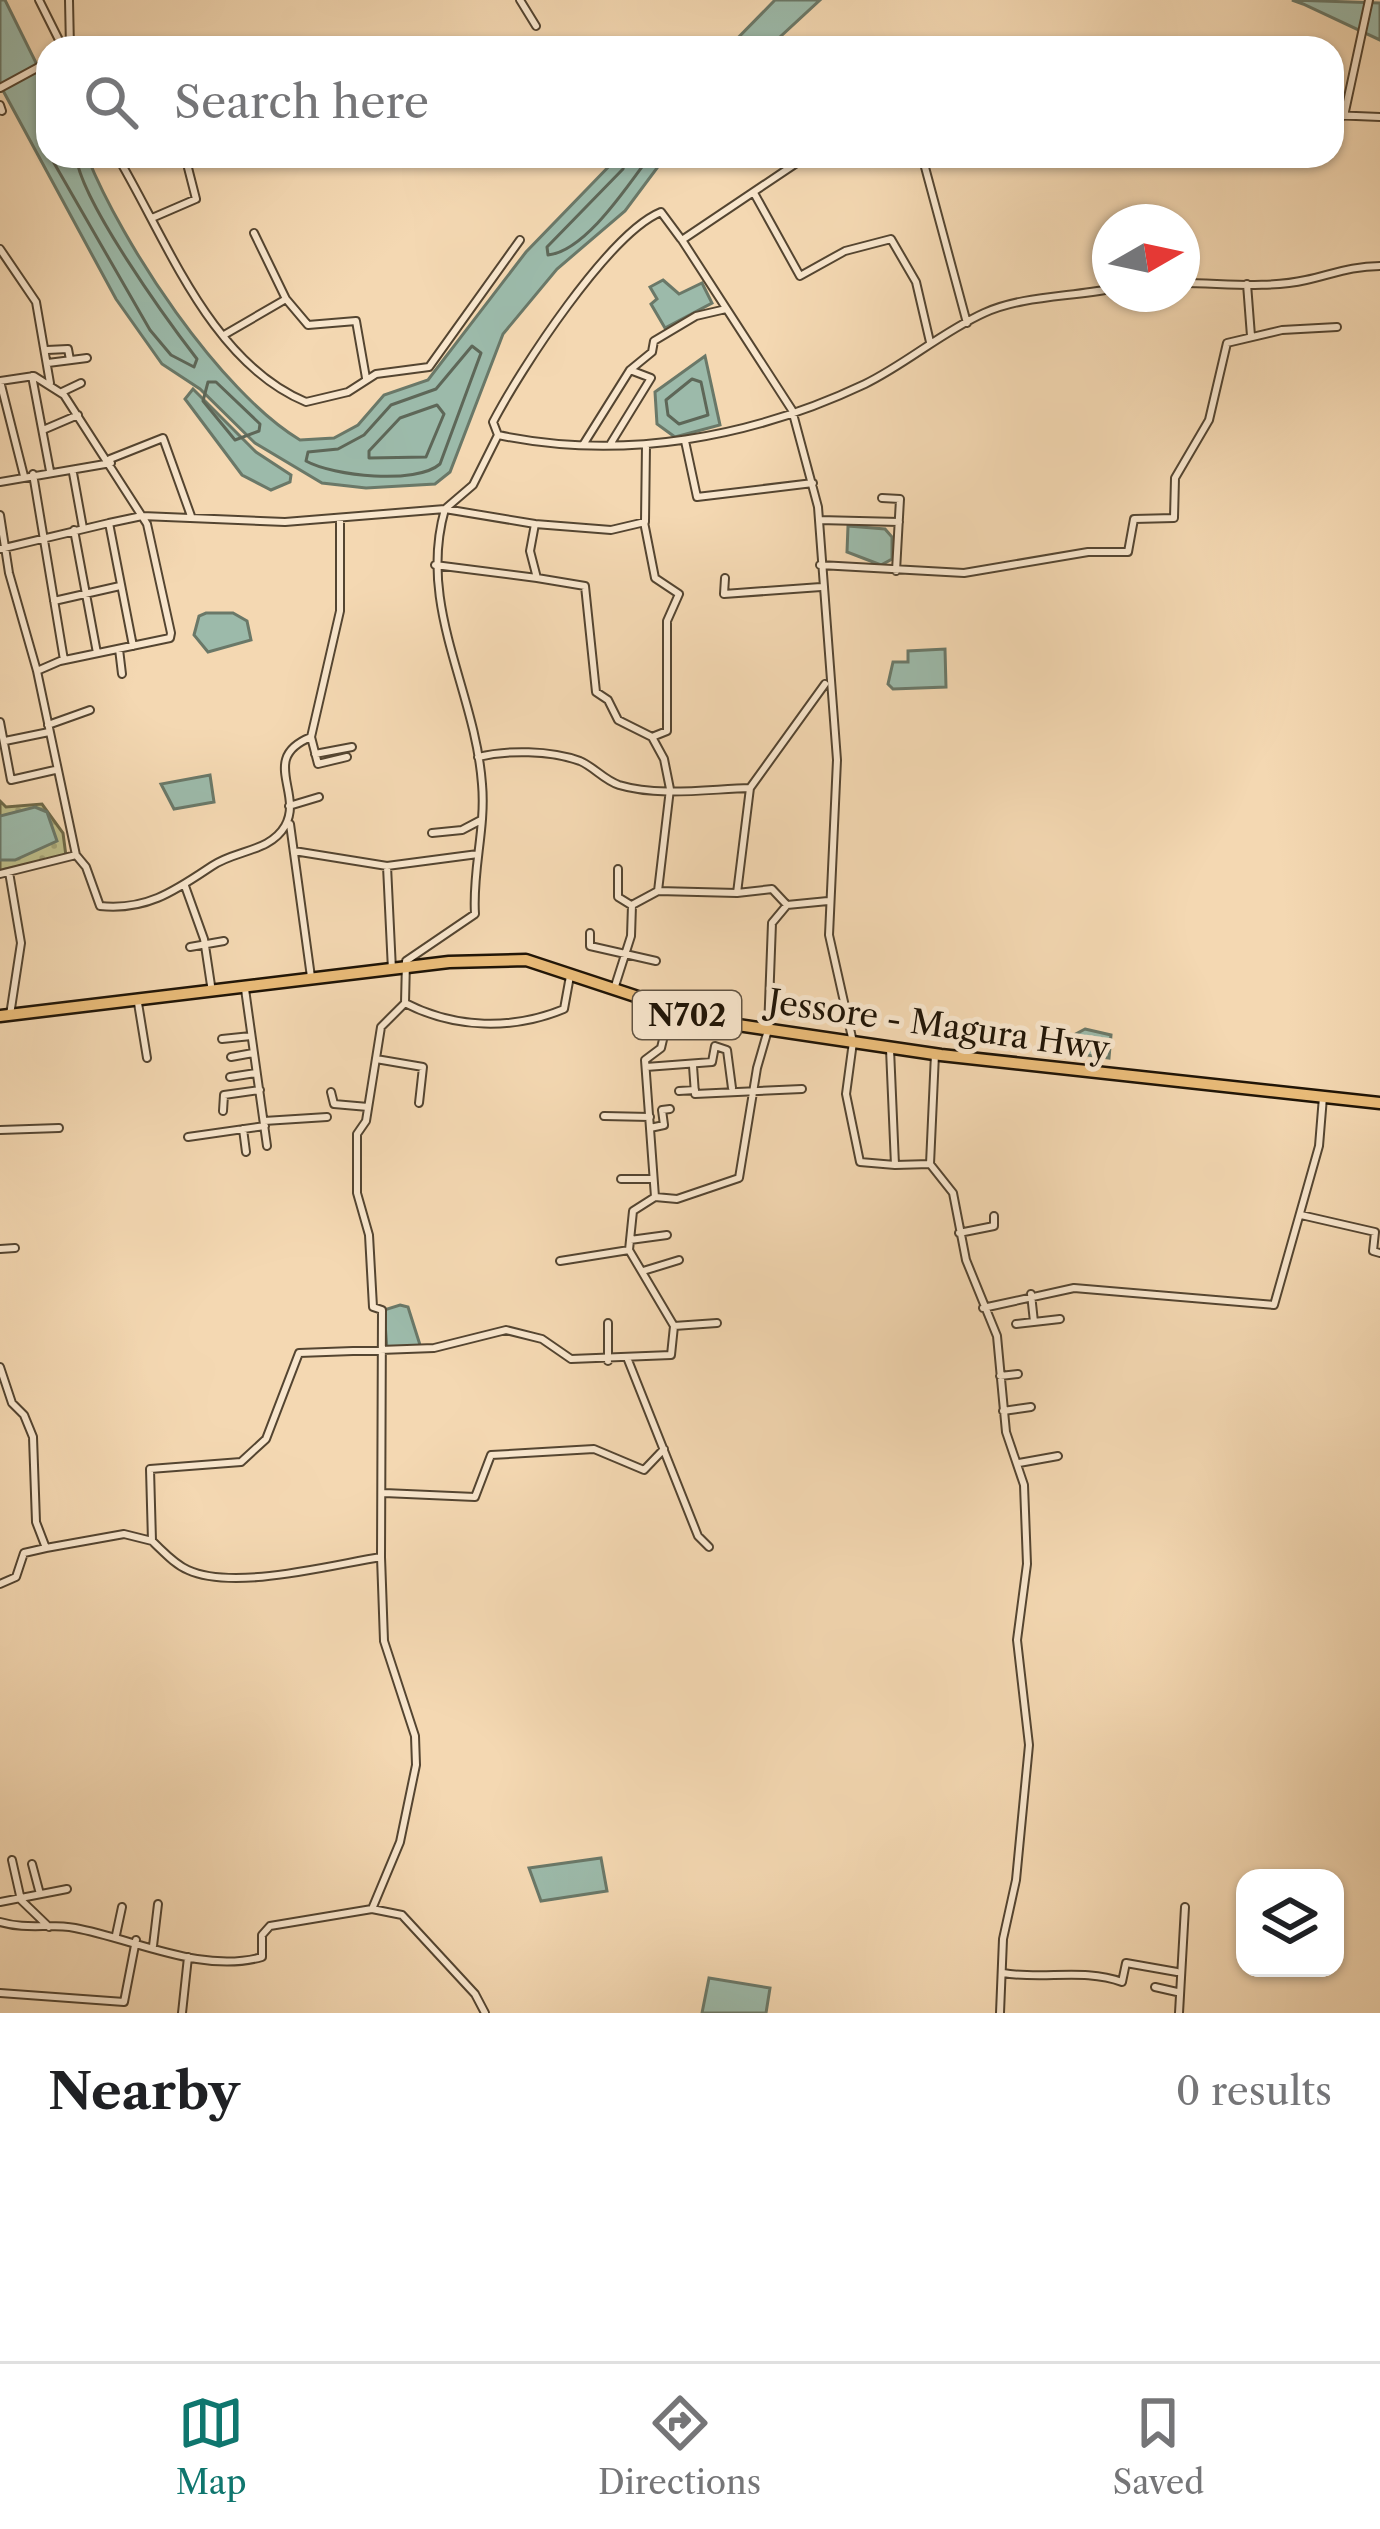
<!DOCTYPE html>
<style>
:root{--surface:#fff;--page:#f6f6f6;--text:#202124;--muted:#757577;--line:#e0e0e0;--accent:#0f766e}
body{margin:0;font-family:"Libre Caslon Text",serif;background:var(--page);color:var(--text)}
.controls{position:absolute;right:36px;bottom:36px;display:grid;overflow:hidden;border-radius:24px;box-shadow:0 3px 9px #0004}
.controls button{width:108px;height:108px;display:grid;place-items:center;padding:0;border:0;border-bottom:3px solid var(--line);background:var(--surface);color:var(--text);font:60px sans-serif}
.compass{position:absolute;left:1092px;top:204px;width:108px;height:108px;border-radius:50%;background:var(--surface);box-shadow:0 3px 9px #0004;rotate:81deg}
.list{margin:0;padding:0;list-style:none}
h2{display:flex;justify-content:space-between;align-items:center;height:156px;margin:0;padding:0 48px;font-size:51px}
h2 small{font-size:39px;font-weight:400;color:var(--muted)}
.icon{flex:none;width:66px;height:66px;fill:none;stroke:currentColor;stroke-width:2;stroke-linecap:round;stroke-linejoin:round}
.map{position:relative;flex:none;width:1380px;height:2013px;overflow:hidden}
.search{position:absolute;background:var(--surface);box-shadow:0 3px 9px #0004;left:36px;right:36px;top:36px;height:132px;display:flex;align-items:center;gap:30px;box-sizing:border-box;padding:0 42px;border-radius:36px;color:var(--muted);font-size:45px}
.sheet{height:348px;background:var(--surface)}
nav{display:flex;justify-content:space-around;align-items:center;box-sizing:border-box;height:168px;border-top:3px solid var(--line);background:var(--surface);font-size:33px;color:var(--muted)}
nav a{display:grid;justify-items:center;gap:6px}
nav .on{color:var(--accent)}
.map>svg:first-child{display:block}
.park{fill:url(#park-dots);stroke:#6e6948;stroke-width:3}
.water{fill:#9cbaaa;stroke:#6a7868;stroke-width:3}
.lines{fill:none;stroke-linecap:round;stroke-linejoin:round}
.shore{stroke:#5e6758;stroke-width:3}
.minor-casing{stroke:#544531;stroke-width:10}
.highway-casing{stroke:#1f1406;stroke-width:15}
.minor{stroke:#f8e6cd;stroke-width:6}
.highway{stroke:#eabc79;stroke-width:10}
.labels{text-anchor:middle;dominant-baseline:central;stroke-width:10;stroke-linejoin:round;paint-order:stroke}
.shield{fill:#f8e6cd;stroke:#605342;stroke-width:3}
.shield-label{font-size:30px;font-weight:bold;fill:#1f1406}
.street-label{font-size:33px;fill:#1f1406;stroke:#f8e6cd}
</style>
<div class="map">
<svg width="1380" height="2013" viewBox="0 0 1380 2013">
<defs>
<pattern id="park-dots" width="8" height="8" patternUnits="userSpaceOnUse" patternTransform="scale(3)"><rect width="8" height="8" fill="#bebe8a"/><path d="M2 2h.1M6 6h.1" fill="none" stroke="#a3a276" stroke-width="1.8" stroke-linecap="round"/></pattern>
</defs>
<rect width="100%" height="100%" fill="#f4d8b2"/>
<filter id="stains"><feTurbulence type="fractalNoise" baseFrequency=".00167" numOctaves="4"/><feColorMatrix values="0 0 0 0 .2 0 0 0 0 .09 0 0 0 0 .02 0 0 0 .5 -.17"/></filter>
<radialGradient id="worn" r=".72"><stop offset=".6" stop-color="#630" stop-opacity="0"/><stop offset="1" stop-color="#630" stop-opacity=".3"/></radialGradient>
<!-- park -->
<path class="park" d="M0,801L6,807L42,804L63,833L66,856L0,871Z"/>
<!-- water -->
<path class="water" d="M0,0H5L48,87V156H87C122,244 219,391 300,440L334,438L358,425L384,395L428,380L526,252L619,156H666L625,211L557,269L503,334L450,472L435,484L366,488L322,483L255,443L200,389L162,364L116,299L0,85Z
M775,0H820L768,48H728Z
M1292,0L1380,3V40L1303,4Z
M663,280L679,294L702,283L712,303L665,328L651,304L657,299L650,287Z
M705,356L720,425L675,437L657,424L655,392Z
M193,389L256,452L291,475L290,482L271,490L242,475L185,399Z
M848,526L885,529L892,537V559L881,565L847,552Z
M206,613H233L247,621L251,640L208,652L194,635L199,616Z
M945,649L946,687L893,689L888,684L893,662H908V651Z
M210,775L214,802L174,809L161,784Z
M35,807L47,812L57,841L15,860H0V816Z
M1085,1029L1111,1035L1109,1058L1072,1053L1074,1035Z
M400,1305L408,1307L421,1348L387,1349L384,1310Z
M601,1858L607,1891L541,1901L529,1868Z
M709,1978L770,1988L766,2013H702Z"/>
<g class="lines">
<!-- shore -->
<path class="shore" d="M50,156L150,330L171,355L194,367L197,359C166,319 81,201 76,156
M626,156L623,169L547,247L548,255C586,251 628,185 650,156
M472,346L481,353L440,464C416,485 333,476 306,461L308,452L338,449L364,435L391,405L436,389Z
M692,379L701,382L708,415L679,424L668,415L666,400Z
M208,382H216L260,424L259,431L235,440L203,401Z
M437,405L444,414L426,457L369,458V451L400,418Z"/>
<defs>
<path id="minor" d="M39,0L63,48
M69,0L70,48
M520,0L536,26
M0,88L48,62
M0,105L2,111
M1332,115L1380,117
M1344,116L1369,0
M117,156C167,240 210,362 306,402L348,392L376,374L429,367L520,240
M807,156L682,240L792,410L818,507L837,760L829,935L853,1042L846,1094L860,1162L895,1165
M922,156L967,323
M754,193L800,276L845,251L891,239L916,282L930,342
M152,218L196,199L185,156
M254,233L286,299L308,325L356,321L366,378
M0,249L36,302L50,383
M1182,283C1222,283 1266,289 1306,280C1333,274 1352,266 1380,266
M1247,284L1251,336
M224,335L286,299
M47,350L68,349L70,360
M48,363L87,358
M32,376L50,471
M0,381L34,376L64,395L147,524L171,633L170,638L60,661L37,671L76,855L86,867L100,906C147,911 176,890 212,866C235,850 270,852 285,826C304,793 259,758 311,737L340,611V518
M0,381L24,476
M62,392L81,383
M43,430L78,415
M498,435L493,422C520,370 609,233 661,212L681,239
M685,441L697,497L813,483
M611,443L651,378L630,370
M583,445L630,370L652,352L654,341L696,316L726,309
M110,459L163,438L191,516
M73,473L83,528
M33,474L64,660
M0,482L111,463
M882,498L900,499L896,571
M0,515L9,573L37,671
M819,520L899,522
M644,522L655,578L679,594L667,621V731L652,737
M74,530L97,653
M0,549L109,523
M435,565L537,578
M820,565L964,573L1088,552H1128L1134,519L1174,518L1175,478L1209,420L1227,343L1282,330L1337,327
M725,578L724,594L821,587
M54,601L120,586
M133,646L109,523L142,516L285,522L445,509L473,485L498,435C623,461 751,438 865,384C906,364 942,332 984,313C1021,296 1069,297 1110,289
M119,649L122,674
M0,722L11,780L55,770
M48,725L90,710
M311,737L318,764L347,757
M5,741L49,732
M315,754L352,747
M478,757C507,750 550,750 580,761C594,767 604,780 619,785C659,797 709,789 750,788
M289,806L319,797
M290,824L311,977
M432,833L462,830L481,820
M294,851L387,866L478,854
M387,866L392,970
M618,869V897L631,905
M9,872L21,943L10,1015
M0,874L76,855
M185,886L204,939L212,992
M658,891L737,893
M787,905L772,889L737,893L750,788L825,684
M590,933V946L656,961
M190,947L224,941
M615,986L631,936L632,905L658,891L670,789L664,759L652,737L618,720L608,700L596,692L585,586L537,578L530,551L535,524L611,530L645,522L646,445
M245,989L267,1146
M138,1003L147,1058
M405,1003C455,1029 513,1030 564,1009L570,976
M222,1039L251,1036
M890,1049L895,1165L930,1164L953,1193L966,1260L997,1336L1006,1432L1024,1485L1027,1564L1017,1640L1029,1745L1016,1880L1003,1939L1000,2013
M231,1057L253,1053
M376,1059L423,1067L419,1103
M693,1066L695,1094L802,1089
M646,1067L712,1062L715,1046L727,1050L732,1088
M230,1077L256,1073
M679,1091L695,1090
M331,1092L334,1104L368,1107
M223,1111L224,1095L260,1090
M604,1116L650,1117
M264,1121L327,1117
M650,1128L664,1125L662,1110L670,1109
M243,1129L246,1152
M0,1130L59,1128
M188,1137L265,1126
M930,1164L935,1054
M621,1179H653
M655,1197L677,1199L739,1178L757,1068L768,1030L772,923L787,905L828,901
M1301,1215L1375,1232L1373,1251L1380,1253
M959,1233L994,1226V1216
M630,1240L667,1235
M0,1249L15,1248
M560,1261L629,1250
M643,1271L679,1260
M1031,1294L1034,1322
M983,1308L1074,1288L1274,1305L1319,1146L1323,1097
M1016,1324L1060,1319
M674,1326L717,1323
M628,1360L698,1536L709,1547
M608,1361V1323
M0,1367L12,1403L24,1415L33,1437L36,1522L46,1548L124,1534L152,1541L150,1469L241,1462L266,1439L299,1353L434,1348L506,1330L542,1339L571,1359L671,1355L674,1326L629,1250L633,1211L655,1197L645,1060L661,1048L670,1010
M1000,1376L1018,1374
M1003,1411L1031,1407
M1019,1463L1058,1456
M384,1493L475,1497L491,1455L594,1449L644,1470L664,1449
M152,1541C163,1551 174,1564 188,1570C234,1591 331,1565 381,1557L384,1641L415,1736L416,1765L400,1842L372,1909
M381,1557L382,1310L373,1307L369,1235L357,1193V1134L366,1121L381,1027L405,1003L406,961L475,914C472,871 486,828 482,784C475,689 417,606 445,509L535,524
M0,1584L16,1577L24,1553L46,1548
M12,1860L21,1900L49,1927
M32,1864L40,1894
M0,1902L67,1889
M0,1922C27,1930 50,1923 75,1928C134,1939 202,1974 262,1957V1935L270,1926L372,1909L402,1915L475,1994L485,2013
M116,1935L122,1907
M153,1946L158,1904
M1003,1973C1043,1980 1084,1968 1122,1982L1126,1963L1177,1972
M1155,1987L1177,1992
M0,1993L124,2002L136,1940
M182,2013L188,1957
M1179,2013L1185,1907"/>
<path id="highway" d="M0,1016L449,962L526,960L711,1021L941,1055L1380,1103"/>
</defs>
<!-- minor casing -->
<use href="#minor" class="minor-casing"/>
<!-- highway casing -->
<use href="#highway" class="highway-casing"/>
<!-- minor -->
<use href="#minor" class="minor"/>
<!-- highway -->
<use href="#highway" class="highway"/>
</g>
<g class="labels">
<!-- shield labels -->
<rect class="shield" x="633" y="991" width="108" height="48" rx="9"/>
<g class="shield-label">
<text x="687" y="1015">N702</text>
</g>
<!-- street labels -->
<g class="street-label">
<text transform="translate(939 1025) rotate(8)">Jessore - Magura Hwy</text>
</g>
</g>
<rect width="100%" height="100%" filter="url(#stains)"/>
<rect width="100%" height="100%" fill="url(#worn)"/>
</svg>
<div class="controls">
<button><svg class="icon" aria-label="layers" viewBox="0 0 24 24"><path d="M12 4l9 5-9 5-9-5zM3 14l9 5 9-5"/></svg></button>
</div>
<svg class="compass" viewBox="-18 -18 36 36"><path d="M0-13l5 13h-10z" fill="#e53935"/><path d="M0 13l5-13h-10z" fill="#757577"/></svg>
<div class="search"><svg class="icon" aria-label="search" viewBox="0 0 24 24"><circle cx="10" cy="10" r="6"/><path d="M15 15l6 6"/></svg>Search here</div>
</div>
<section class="sheet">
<h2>Nearby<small>0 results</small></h2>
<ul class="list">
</ul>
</section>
<nav>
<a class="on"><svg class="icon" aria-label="map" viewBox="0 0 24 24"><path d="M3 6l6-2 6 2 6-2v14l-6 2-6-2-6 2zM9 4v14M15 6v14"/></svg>Map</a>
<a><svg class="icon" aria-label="directions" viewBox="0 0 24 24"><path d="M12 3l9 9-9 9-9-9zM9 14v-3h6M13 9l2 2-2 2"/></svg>Directions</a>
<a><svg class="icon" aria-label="saved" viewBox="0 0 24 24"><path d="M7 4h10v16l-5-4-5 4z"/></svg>Saved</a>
</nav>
